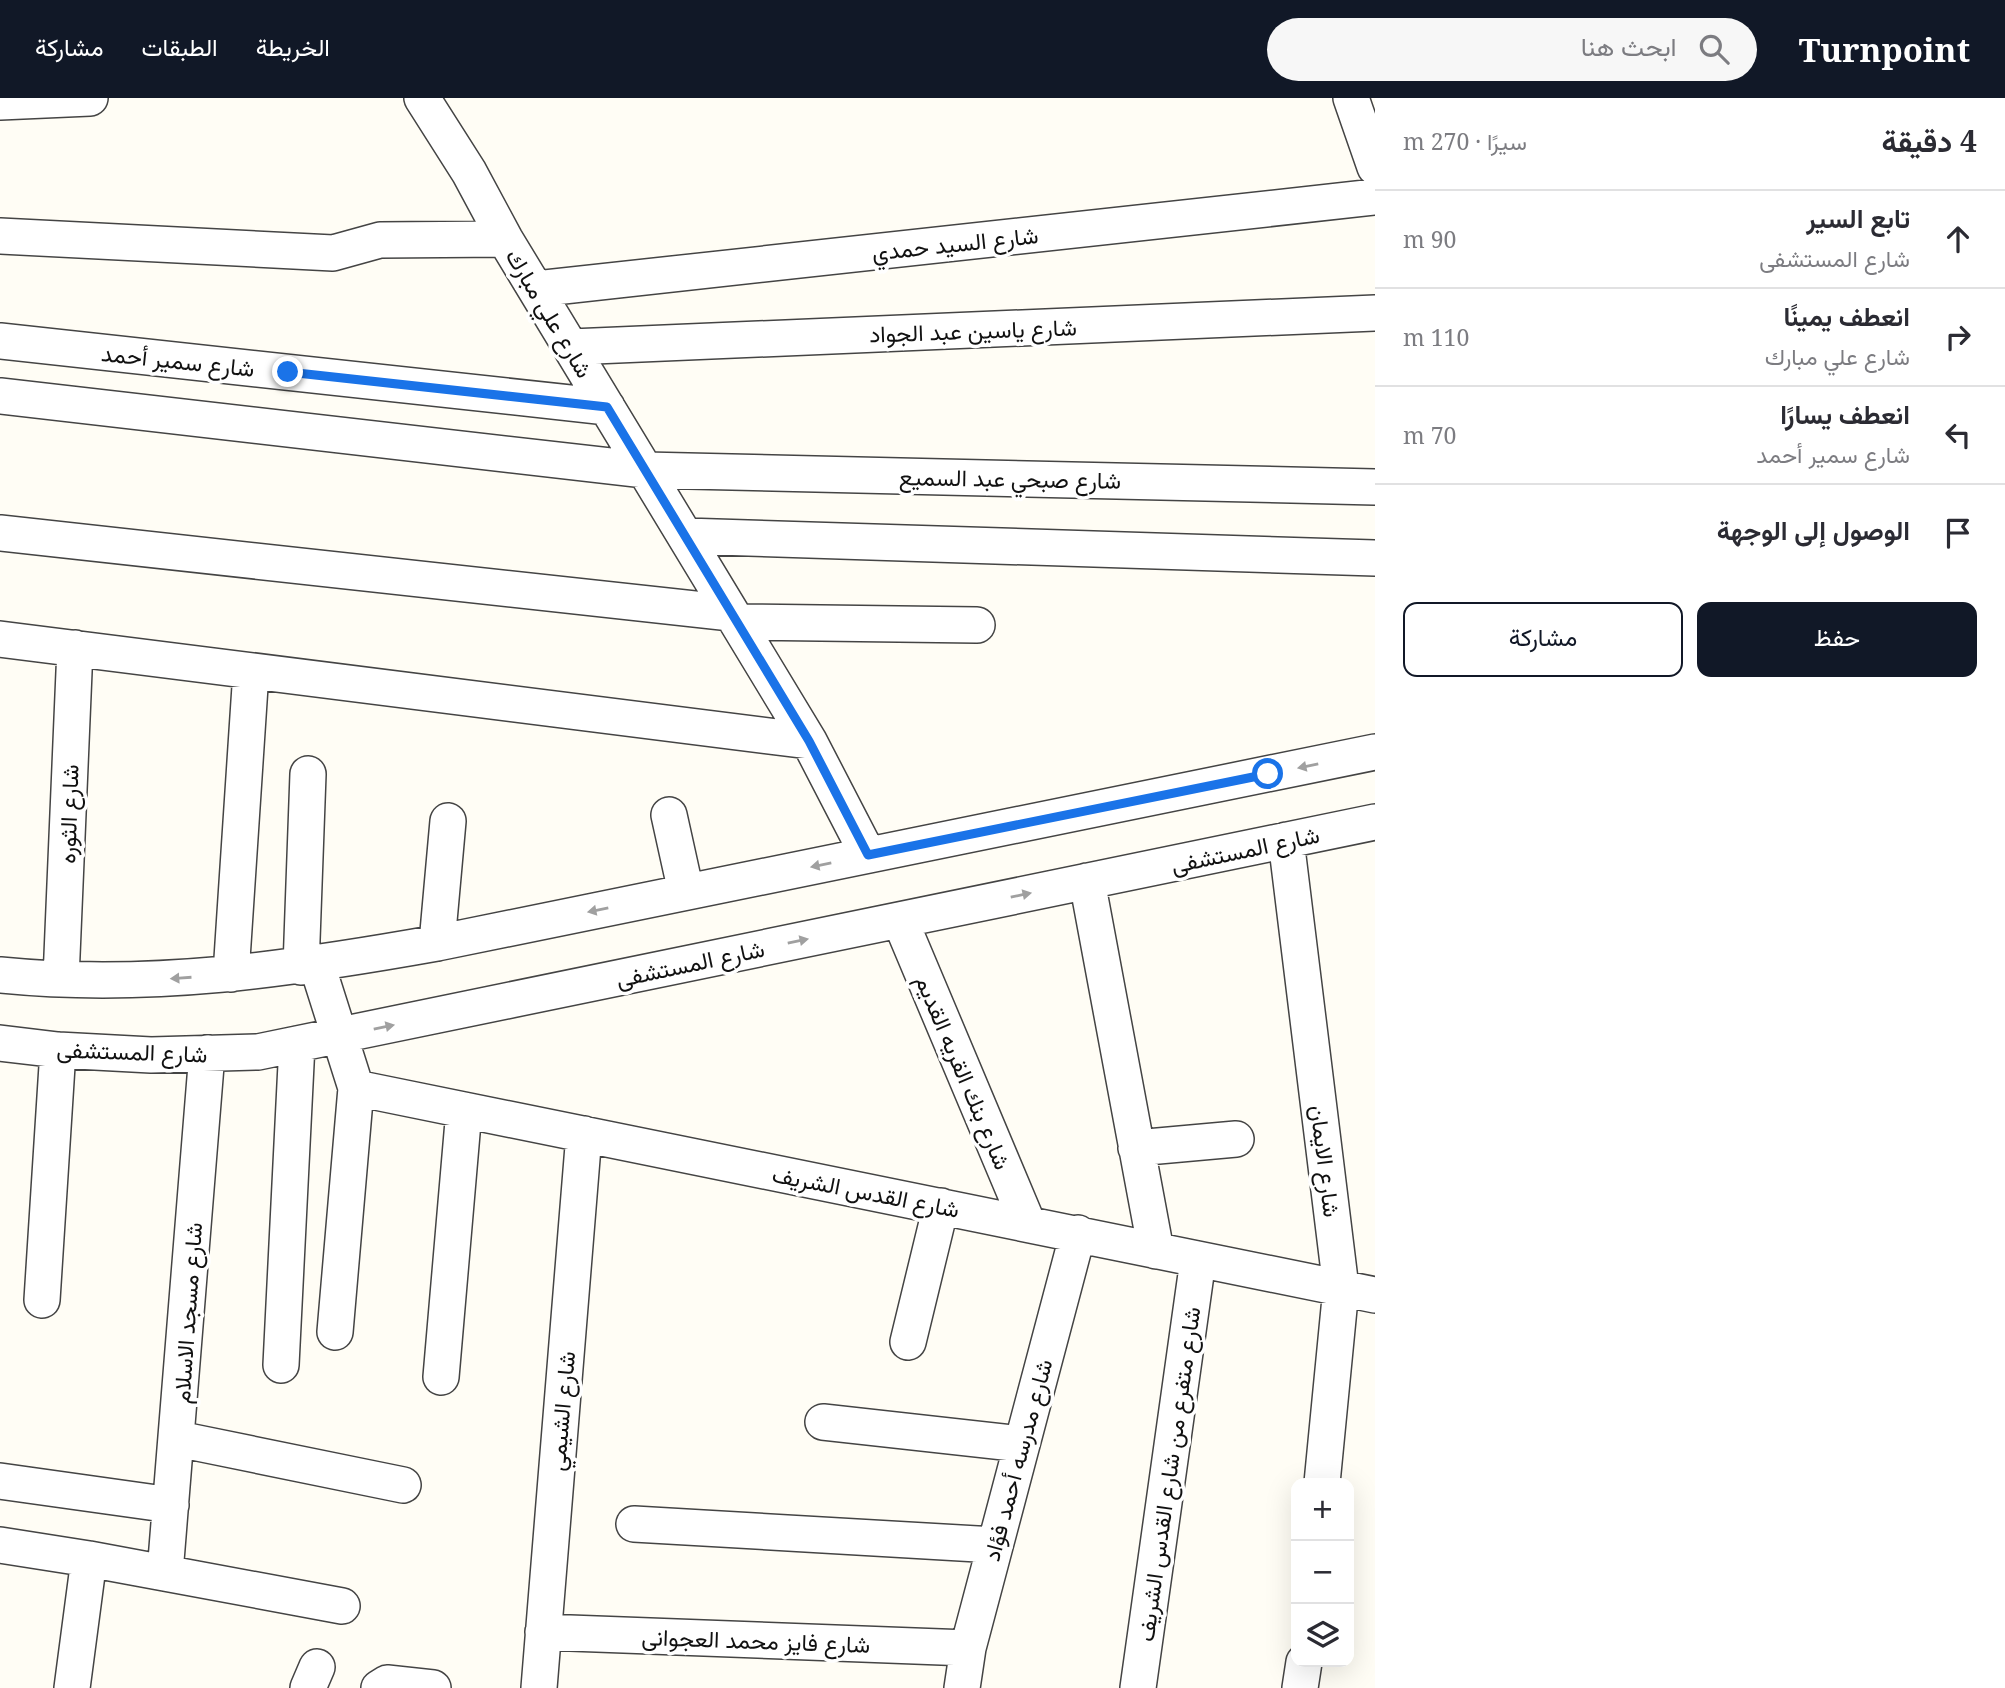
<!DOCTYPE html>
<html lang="ar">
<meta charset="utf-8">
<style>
:root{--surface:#fff;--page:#f7f7f7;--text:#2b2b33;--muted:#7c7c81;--line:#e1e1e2;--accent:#111827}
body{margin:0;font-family:"Noto Serif",Vazirmatn,serif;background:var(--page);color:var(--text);direction:rtl}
.controls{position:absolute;right:21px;bottom:21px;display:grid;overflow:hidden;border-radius:14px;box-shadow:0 7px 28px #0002}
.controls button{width:63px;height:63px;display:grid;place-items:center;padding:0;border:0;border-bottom:2px solid var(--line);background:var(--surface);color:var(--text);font:35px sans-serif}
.stop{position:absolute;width:21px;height:21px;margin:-16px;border:5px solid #1a73e8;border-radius:50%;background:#fff}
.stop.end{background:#1a73e8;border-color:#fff;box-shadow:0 2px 7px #0008}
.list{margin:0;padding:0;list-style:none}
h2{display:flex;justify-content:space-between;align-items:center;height:91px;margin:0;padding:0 28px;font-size:30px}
h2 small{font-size:23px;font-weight:400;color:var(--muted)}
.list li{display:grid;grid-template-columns:46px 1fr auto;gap:21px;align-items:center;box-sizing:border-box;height:98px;padding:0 28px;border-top:2px solid var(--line)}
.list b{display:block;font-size:26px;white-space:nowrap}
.list p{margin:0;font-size:23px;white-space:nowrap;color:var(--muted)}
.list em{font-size:23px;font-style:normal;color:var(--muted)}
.actions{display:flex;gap:14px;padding:21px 28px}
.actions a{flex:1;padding:16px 0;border:2px solid var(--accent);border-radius:14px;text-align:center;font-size:24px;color:var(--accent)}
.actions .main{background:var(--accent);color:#fff}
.icon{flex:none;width:38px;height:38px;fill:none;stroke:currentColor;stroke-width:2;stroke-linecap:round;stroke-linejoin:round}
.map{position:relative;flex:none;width:1375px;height:1590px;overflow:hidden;direction:ltr}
header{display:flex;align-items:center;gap:42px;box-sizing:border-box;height:98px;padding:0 35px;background:var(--accent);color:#fff}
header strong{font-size:33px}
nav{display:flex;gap:38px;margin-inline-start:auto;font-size:24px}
.search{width:490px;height:63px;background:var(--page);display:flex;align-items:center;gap:18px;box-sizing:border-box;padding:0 24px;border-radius:38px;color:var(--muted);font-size:26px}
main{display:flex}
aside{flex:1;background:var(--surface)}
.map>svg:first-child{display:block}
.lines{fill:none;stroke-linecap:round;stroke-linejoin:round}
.minor-casing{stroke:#444;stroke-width:38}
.minor{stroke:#fff;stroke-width:35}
.oneway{fill:#a0a0a0}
.route{stroke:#1a73e8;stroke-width:9}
.labels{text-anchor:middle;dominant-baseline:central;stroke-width:7;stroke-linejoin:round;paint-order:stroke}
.street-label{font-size:23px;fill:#111;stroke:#fff}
</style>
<header>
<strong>Turnpoint</strong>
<div class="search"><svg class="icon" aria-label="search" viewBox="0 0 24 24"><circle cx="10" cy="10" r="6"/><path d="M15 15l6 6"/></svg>ابحث هنا</div>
<nav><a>الخريطة</a><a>الطبقات</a><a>مشاركة</a></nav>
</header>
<main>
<aside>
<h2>4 دقيقة<small>سيرًا · 270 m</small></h2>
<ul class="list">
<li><svg class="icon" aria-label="ahead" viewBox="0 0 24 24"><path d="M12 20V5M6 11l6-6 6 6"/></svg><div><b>تابع السير</b><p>شارع المستشفى</p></div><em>90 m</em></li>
<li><svg class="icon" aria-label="right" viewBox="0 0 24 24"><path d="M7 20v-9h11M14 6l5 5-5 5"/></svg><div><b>انعطف يمينًا</b><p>شارع علي مبارك</p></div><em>110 m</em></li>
<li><svg class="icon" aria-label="left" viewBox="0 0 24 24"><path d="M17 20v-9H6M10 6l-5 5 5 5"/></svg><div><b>انعطف يسارًا</b><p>شارع سمير أحمد</p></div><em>70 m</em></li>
<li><svg class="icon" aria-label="arrive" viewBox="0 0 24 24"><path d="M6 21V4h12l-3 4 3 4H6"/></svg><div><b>الوصول إلى الوجهة</b></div></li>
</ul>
<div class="actions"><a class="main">حفظ</a><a>مشاركة</a></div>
</aside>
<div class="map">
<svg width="1375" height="1590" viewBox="0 0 1375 1590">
<rect width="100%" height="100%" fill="#fffdf5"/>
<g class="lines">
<defs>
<path id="minor" d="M422,0L469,74L505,141L809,643L868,757
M1351,0L1375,69
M0,4L90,0
M0,138L333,155L380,142L505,141
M536,191L1375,99
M0,243L607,309
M571,249L1375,215
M0,298L645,372L1375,389
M0,435L731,515
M685,438L1375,460
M737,524L977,527
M0,541L809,643
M669,717L686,794
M1286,742L1341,1190L1322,1385
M1087,783L1156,1153
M900,822L1028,1126
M437,845L448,723
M317,867L356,990L335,1234
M301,869L308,676
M231,876L251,573
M0,877C150,892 291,871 437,845L1375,654
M61,881L75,550
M0,945L58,952L151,957L258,954L1375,724
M356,990L1375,1197
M1136,1050L1236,1041
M42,1202L58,952
M908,1244L941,1108
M281,1267L297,946
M441,1279L464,1012
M823,1324L1021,1346
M178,1341L403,1387
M0,1383L171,1407
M634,1426L995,1447
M0,1447L89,1461L342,1508
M165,1475L207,955
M543,1534L968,1550
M72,1590L89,1461
M308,1590L317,1569
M379,1590L387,1585L433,1590
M539,1590L584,1036
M962,1590L968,1550L1078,1135
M1138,1590L1198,1162
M1300,1590L1304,1564"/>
</defs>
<!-- minor casing -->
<use href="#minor" class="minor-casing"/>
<!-- minor -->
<use href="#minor" class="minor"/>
</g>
<!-- one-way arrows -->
<defs><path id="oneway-solid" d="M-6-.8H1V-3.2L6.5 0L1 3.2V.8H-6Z" transform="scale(1.75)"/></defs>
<g class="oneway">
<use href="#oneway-solid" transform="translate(1308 668) rotate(168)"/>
<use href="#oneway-solid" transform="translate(821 767) rotate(169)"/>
<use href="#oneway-solid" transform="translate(1021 797) rotate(-12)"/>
<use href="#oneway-solid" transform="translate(598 812) rotate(169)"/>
<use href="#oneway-solid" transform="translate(798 843) rotate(-12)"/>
<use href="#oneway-solid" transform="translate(181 880) rotate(176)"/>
<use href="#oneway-solid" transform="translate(384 929) rotate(-12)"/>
</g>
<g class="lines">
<!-- route -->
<path class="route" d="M288,274L607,309L809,643L868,757L1268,676"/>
</g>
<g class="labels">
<!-- street labels -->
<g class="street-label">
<text transform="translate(955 145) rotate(-6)">شارع السيد حمدي</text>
<text transform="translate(550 215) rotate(59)">شارع علي مبارك</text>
<text transform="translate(973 232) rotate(-2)">شارع ياسين عبد الجواد</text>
<text transform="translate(178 262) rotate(6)">شارع سمير أحمد</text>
<text transform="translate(1010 380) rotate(1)">شارع صبحي عبد السميع</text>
<text transform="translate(68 716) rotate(-88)">شارع الثوره</text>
<text transform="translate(1245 751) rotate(-12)">شارع المستشفى</text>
<text transform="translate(690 865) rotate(-12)">شارع المستشفى</text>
<text transform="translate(132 953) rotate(2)">شارع المستشفى</text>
<text transform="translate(964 974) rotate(67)">شارع بنك القريه القديم</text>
<text transform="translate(1326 1063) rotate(83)">شارع الايمان</text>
<text transform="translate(866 1093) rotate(11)">شارع القدس الشريف</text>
<text transform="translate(187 1215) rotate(-86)">شارع مسجد الاسلام</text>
<text transform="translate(561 1313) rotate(-85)">شارع الشيمي</text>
<text transform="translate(1017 1362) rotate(-75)">شارع مدرسه أحمد فؤاد</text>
<text transform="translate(1168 1376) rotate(-82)">شارع متفرع من شارع القدس الشريف</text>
<text transform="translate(756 1542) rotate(2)">شارع فايز محمد العجوانى</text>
</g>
</g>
</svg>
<div class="controls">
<button>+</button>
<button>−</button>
<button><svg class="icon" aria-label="layers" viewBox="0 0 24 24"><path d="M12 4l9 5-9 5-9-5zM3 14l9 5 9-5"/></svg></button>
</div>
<div class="stop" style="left:1268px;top:676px"></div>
<div class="stop end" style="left:288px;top:274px"></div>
</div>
</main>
